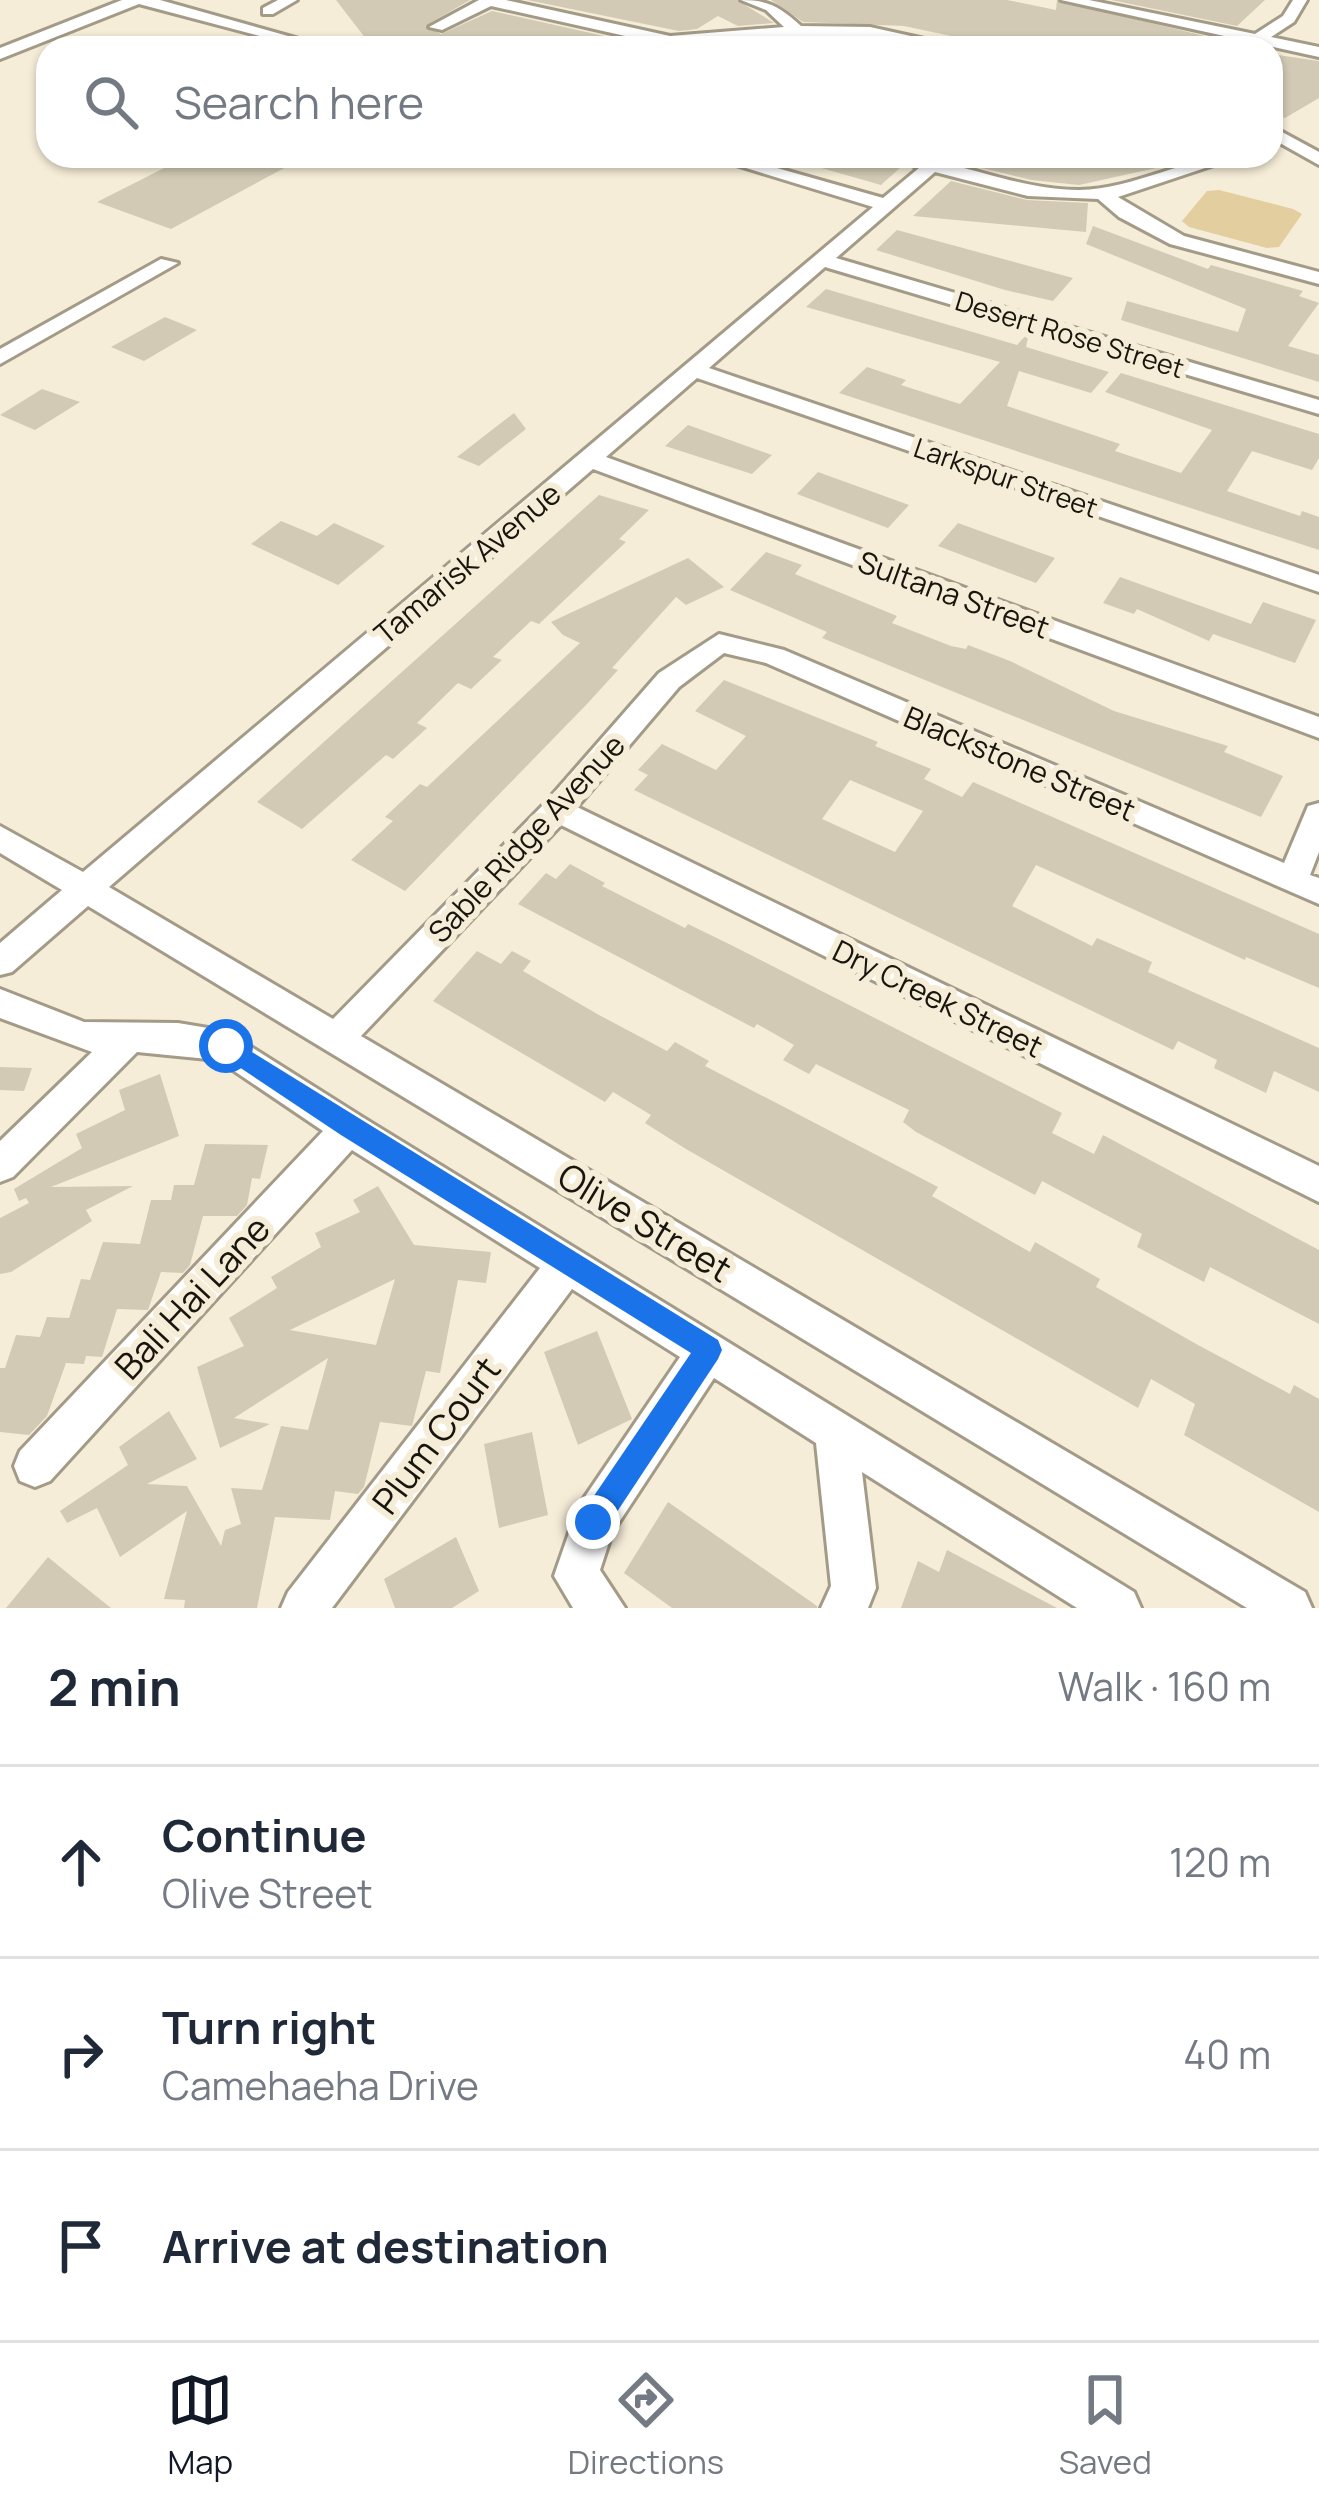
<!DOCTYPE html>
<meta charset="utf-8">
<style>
:root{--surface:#fff;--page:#f6f6f7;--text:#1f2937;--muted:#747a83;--line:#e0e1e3;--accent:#111827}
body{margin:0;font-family:Manrope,sans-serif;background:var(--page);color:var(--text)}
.stop{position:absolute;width:36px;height:36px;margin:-27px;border:9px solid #1a73e8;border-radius:50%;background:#fff}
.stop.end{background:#1a73e8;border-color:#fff;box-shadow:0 3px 12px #0008}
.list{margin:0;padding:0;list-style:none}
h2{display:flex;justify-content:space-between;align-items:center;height:156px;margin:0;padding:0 48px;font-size:51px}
h2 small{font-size:39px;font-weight:400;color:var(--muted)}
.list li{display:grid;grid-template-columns:78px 1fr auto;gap:36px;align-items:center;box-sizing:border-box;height:192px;padding:0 48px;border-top:3px solid var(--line)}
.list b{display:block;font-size:45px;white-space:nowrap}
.list p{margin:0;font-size:39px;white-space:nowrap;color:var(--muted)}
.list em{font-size:39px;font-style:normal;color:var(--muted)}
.icon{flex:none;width:66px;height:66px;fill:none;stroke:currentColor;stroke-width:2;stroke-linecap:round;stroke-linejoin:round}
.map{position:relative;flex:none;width:1319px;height:1608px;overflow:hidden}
.search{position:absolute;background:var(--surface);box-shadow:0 3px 9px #0004;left:36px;right:36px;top:36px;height:132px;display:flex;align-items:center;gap:30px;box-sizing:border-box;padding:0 42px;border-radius:36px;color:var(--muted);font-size:45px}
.sheet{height:732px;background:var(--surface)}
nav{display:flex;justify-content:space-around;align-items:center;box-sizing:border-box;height:168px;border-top:3px solid var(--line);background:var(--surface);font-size:33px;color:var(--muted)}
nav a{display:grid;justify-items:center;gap:6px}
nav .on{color:var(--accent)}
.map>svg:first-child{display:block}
.green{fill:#e2ce9e}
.building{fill:#d2cab5;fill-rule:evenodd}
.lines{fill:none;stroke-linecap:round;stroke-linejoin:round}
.minor-casing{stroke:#a39b87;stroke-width:6}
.minor{fill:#fff;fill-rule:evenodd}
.route{fill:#1a73e8}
.labels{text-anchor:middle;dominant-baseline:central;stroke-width:12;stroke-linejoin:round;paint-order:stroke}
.far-street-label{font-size:27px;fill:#18150e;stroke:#f6edd8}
.street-label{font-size:30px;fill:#18150e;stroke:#f6edd8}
.near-street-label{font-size:36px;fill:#18150e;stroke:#f6edd8}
</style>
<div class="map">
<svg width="1319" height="1608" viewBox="0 0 1319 1608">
<rect width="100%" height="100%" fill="#f6edd8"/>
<!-- green -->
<path class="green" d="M1219,190L1293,209L1302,214L1279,247L1267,248L1189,227L1182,221L1207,191Z"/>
<!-- building -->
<path class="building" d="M336,0H470L425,26L441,34L492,11L640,44L636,48H373Z
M527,0H737L774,23L738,26L718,16L697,29L679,31Z
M771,0H1007L1056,10L1057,0L1221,40L1213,48H978L984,43L904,26L803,22Z
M1111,0H1265L1237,26Z
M797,40L870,41L898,47L755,48L752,44Z
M1271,54L1319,61V98L1285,118L1271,113Z
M188,156H258L288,166L171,229L97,202Z
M805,156H860L901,167L881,185L804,163Z
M981,156H1169L1170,165L1079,185L1031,180L970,165Z
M951,181L1027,200L1088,203L1086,232L913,216Z
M1093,226L1208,269L1211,265L1303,291L1299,296L1319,303L1288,346L1319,355V382L1121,320L1127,301L1238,332L1246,309L1086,244Z
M897,230L1073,278L1053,301L1005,290L876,250Z
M826,289L1017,345L1029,332L1026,347L1109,372L1091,393L1019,371L1007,406L1120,444L1115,451L1181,473L1212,430L1105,392L1121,373L1319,434V458L1312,470L1252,451L1227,491L1300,516L1302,511L1319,517V550L839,393L867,367L906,380L901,385L960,404L1000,362L806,307Z
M165,317L197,330L144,361L111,347Z
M42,389L80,402L35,430L0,415Z
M514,413L526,429L479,466L457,457Z
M688,425L772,455L752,474L665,446Z
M818,472L909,505L888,528L797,494Z
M599,495L649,510L619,539L626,542L539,624L531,621L493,657L502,660L471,689L458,683L417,723L427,728L393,759L386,755L302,829L257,802Z
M281,521L317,536L334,523L385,546L338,585L251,544Z
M958,523L1055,558L1036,583L938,546Z
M766,552L802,565L795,574L897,616L892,623L951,646L966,649L968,645L1010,661L1114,711L1228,746L1224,752L1283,776L1261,817L822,638L827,632L730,590Z
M688,558L724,587L686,605L676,597L612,668L618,670L587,704L405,891L351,860L393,821L385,817L420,784L427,787L580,643L563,635L551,622Z
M1120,577L1251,624L1263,602L1316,620L1295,663L1213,634L1209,641L1137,609L1134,614L1103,603Z
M724,680L878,742L875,746L931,769L924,779L962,797L973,782L1319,934V988L1246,957L1245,960L1036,865L1012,906L1092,946L1097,938L1152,962L1148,972L1319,1048V1092L1274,1071L1266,1093L1214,1068L1217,1060L1178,1041L1173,1050L634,790L648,775L638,770L662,744L716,770L746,736L695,711ZM850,780L923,811L895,852L822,819Z
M570,864L605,883L602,886L685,928L688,924L731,945L1062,1113L1052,1133L1094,1154L1103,1135L1319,1250V1324L1210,1267L1204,1282L1137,1247L1142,1234L1042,1181L1035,1195L916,1132L903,1122L909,1110L816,1064L809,1074L783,1060L794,1045L757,1024L754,1028L518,904L546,873L556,879Z
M477,951L501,964L512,951L531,961L523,971L599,1015L667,1051L675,1042L709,1061L705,1066L938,1187L932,1196L1030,1252L1035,1242L1100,1279L1096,1287L1198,1345L1290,1394L1294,1385L1319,1399V1512L1184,1435L1195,1404L1151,1379L1138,1408L686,1149L645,1123L651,1115L613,1092L605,1102L433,1001Z
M0,1067L32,1068L24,1091L0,1090Z
M160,1074L179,1136L51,1187L133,1186L86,1210L92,1221L11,1272L0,1274V1218L29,1203L26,1198L19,1201L14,1189L82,1148L76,1134L125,1110L119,1090Z
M205,1144L268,1145L260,1179L252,1178L247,1205L237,1216H203L190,1265L183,1273L161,1272L148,1310L117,1309L102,1357L86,1356L84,1364L66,1363L47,1416L29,1435L0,1432V1368H5L16,1335L40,1337L47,1317L69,1318L81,1279L90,1280L103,1242L140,1244L151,1200H171L174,1185H194Z
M378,1186L414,1245L491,1252L486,1283L458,1280L440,1373L426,1371L412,1426L380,1422L364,1487L358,1494L335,1491L330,1520L275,1517L257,1608H184L185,1600L164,1599L187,1511L120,1557L97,1508L67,1523L60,1511L128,1465L119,1447L169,1411L197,1459L147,1484L187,1486L221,1546L225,1530L241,1524L231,1488L262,1490L281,1426L308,1430L328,1358L234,1418L270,1424L220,1448L197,1367L244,1346L229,1318L277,1288L271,1277L321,1247L315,1233L360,1212L353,1200ZM395,1279L376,1345L290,1330Z
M597,1331L632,1419L578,1445L544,1352Z
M532,1432L548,1515L499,1528L484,1444Z
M668,1502L817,1606V1608H672L624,1573Z
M456,1537L479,1591L452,1608H395L384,1579Z
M947,1550L1057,1608H901L918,1561L939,1572Z
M48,1557L71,1576L111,1608H6Z"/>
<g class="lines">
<defs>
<path id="minor" d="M122,0H160L331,48H305L139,4L0,59V48Z
M278,0H297L273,14H263V8Z
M479,0H506L670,36L784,27L766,10L741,0C769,0 780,7 801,26L870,27L965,48H932L870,37L797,36L670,46L491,6L442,30L429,27Z
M1061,0H1089L1255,34L1283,16L1293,0H1307L1294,22L1271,37L1319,47V57Z
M1271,126L1319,152V165L1271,138Z
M707,156H735L883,198L919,168L888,156C953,156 1012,190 1079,190C1136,189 1185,156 1241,156L1118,197L1184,236L1319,272V284L1170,244L1119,217L1098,199L1028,196L935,172L836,258L1319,400V414L825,267L709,368L1319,575V592L697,378L606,457L1319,717V738L593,469L109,887L333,1019L546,802L659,673L719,634L784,650L1284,863L1308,806L1319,803V852L1310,875L1319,878V904L766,663L724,653L679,687L577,807L1319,1166V1202L561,825L361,1036L1305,1592L1312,1608H1247L88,906L12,972L0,975V943L62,890L0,853V826L83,872L873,207Z
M161,259L178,263L0,364V349Z
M0,989L84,1022L178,1023L226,1031L362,1117L1134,1592L1141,1608H1077L862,1472L876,1588L868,1608H821L831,1586L816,1443L714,1378L612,1533L600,1570L625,1608H573L554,1576L578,1507L680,1357L572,1289L332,1608H281L288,1592L540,1268L352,1150L50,1481L35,1487L20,1481L14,1466L20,1451L323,1131L218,1060L137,1052L13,1177L0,1182V1141L92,1052L0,1018Z"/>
</defs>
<!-- minor casing -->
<use href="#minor" class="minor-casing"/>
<!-- minor -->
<use href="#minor" class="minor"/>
</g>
<!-- route -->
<path class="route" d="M226,1036L718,1340L722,1350L718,1359L603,1533L593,1537L583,1533L579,1522L583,1512L691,1353L341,1135L218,1053L215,1046Z"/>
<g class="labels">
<!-- far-street labels -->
<g class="far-street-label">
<text transform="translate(1070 334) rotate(17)">Desert Rose Street</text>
<text transform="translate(1006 477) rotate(19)">Larkspur Street</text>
</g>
<!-- street labels -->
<g class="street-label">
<text transform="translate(467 563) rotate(-40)">Tamarisk Avenue</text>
<text transform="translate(954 594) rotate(20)">Sultana Street</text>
<text transform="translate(1020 763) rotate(23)">Blackstone Street</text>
<text transform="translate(526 838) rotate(-47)">Sable Ridge Avenue</text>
<text transform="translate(938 998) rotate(26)">Dry Creek Street</text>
</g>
<!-- near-street labels -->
<g class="near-street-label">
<text transform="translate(645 1222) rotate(31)">Olive Street</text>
<text transform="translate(192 1297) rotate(-47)">Bali Hai Lane</text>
<text transform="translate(436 1435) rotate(-53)">Plum Court</text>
</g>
</g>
</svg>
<div class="stop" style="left:226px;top:1046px"></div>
<div class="stop end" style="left:593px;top:1522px"></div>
<div class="search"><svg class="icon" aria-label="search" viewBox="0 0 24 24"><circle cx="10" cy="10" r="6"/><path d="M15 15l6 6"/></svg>Search here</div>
</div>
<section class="sheet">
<h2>2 min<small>Walk · 160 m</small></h2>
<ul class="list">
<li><svg class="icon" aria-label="ahead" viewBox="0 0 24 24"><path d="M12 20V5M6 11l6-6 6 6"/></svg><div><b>Continue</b><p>Olive Street</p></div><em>120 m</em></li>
<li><svg class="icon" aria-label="right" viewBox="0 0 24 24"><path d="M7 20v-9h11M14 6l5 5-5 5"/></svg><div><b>Turn right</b><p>Camehaeha Drive</p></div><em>40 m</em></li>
<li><svg class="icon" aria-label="arrive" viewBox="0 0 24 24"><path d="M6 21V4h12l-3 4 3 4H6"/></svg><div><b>Arrive at destination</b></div></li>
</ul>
</section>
<nav>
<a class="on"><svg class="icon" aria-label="map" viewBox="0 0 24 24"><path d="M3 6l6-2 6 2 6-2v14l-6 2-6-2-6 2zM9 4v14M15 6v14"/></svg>Map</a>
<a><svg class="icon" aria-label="directions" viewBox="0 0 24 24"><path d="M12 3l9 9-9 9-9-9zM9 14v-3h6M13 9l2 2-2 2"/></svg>Directions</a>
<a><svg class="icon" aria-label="saved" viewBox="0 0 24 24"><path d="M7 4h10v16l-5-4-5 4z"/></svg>Saved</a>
</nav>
